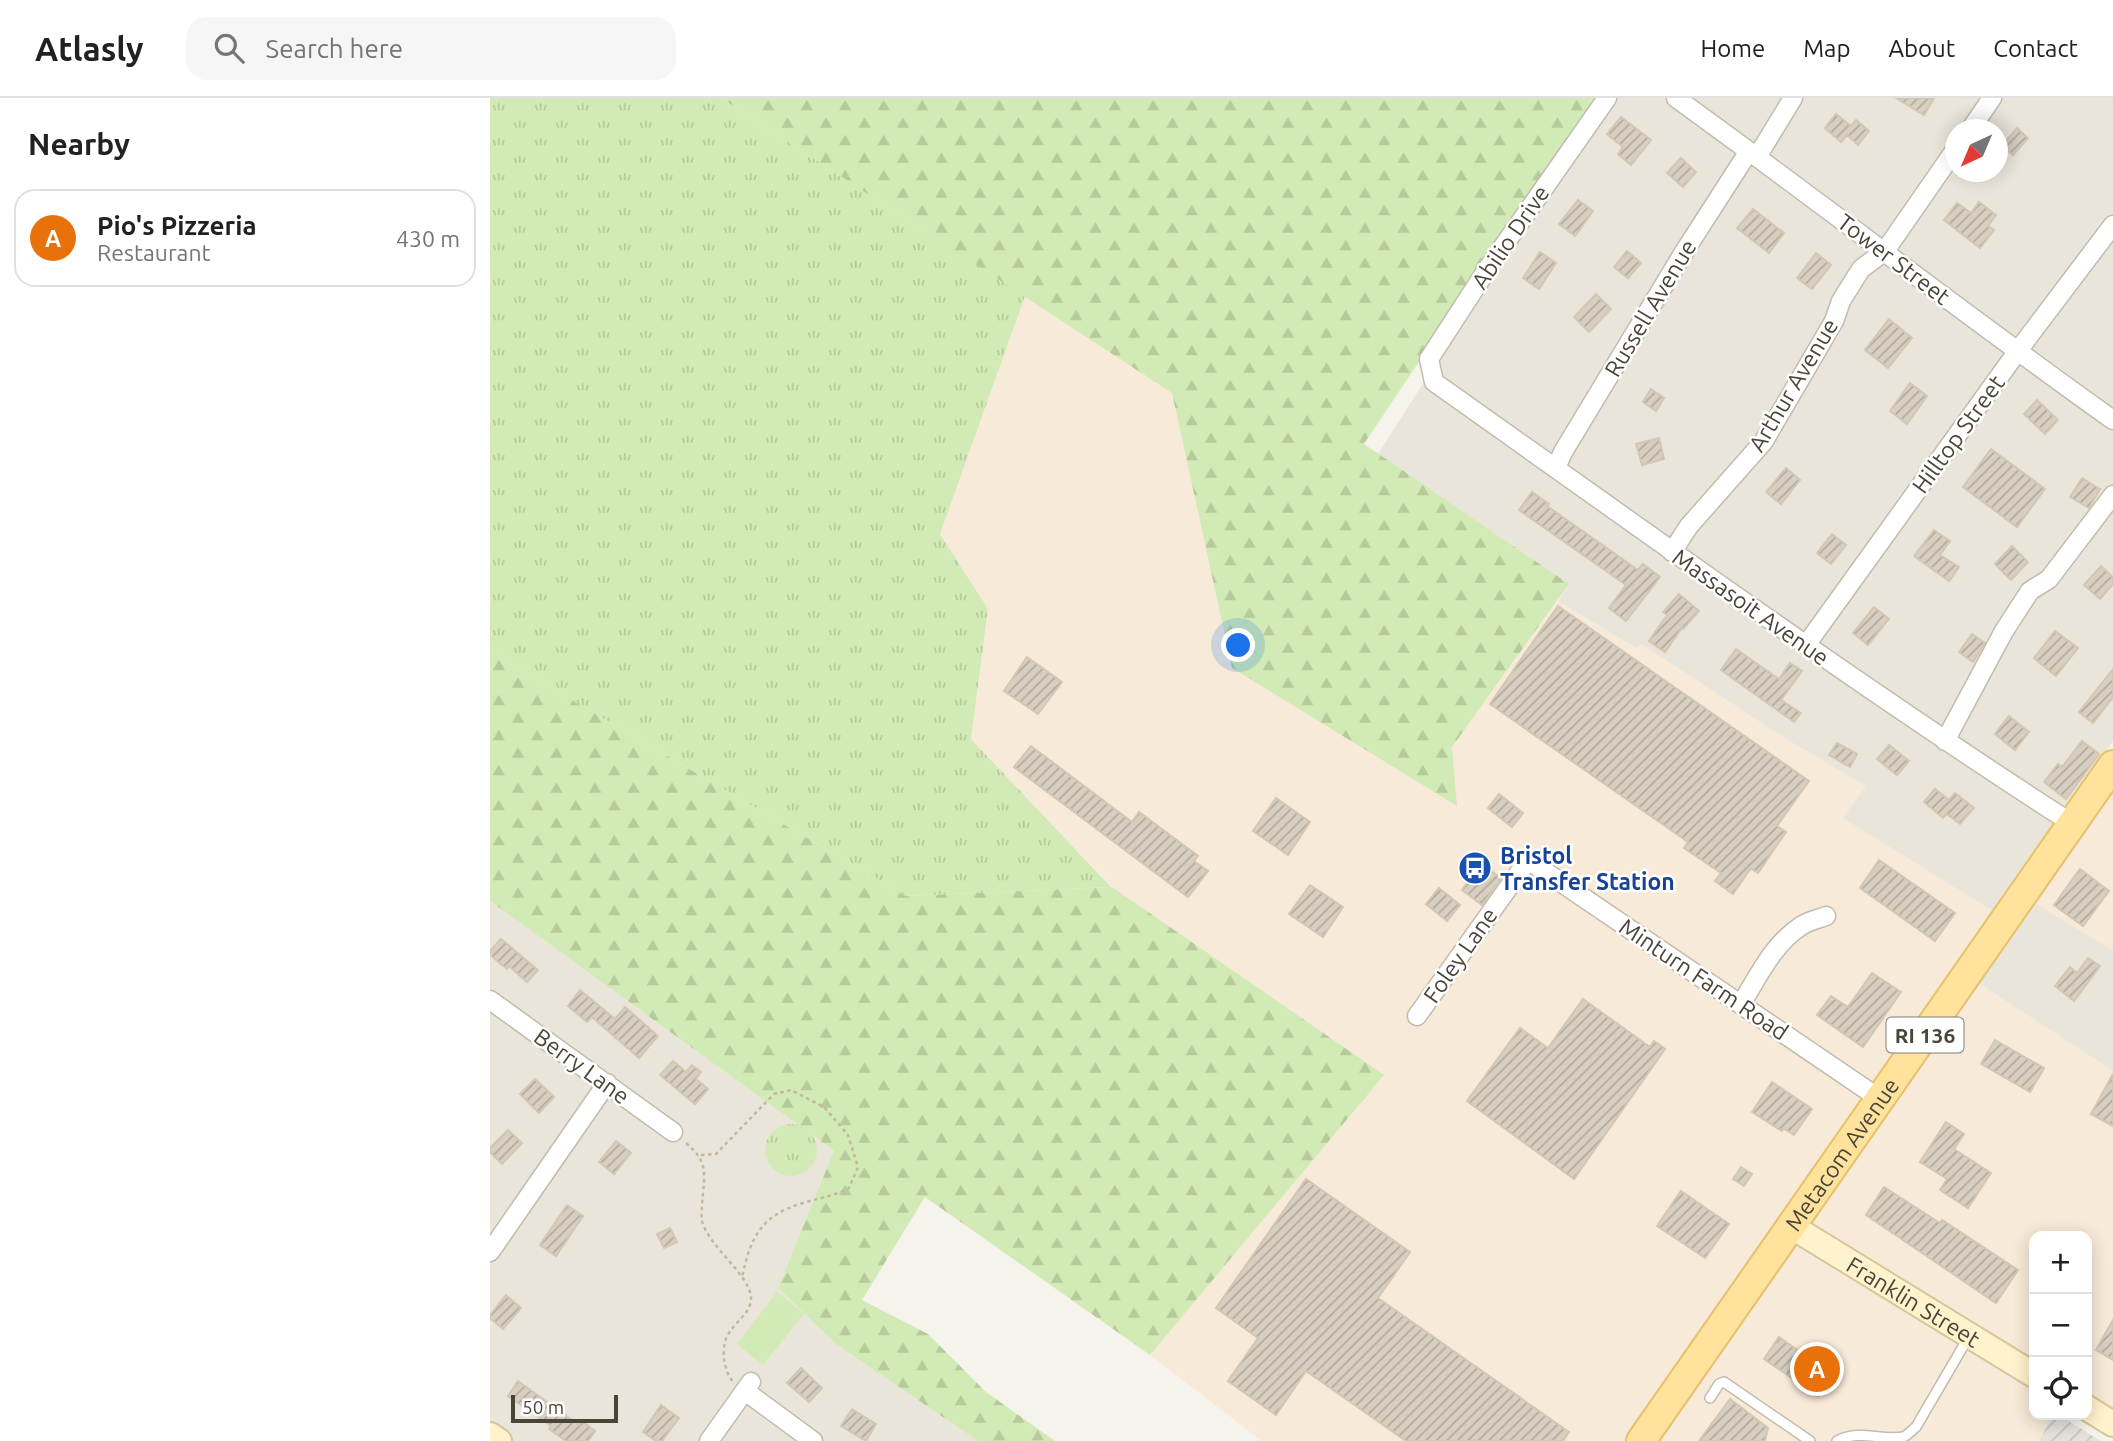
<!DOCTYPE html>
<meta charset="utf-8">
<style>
:root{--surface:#fff;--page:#f6f6f6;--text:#202124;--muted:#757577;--line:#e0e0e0;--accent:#111827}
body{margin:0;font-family:Ubuntu,sans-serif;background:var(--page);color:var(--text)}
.controls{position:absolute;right:21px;bottom:21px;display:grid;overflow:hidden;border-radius:14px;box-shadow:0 4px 18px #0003}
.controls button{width:63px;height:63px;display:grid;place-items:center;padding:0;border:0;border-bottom:2px solid var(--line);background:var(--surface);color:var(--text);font:35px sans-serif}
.compass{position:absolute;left:1455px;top:21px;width:63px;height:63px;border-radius:50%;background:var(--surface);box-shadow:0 4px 18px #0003;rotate:224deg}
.scale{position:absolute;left:21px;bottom:18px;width:107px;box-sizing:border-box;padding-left:7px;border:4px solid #4b4439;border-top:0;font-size:19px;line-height:24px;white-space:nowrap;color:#4b4439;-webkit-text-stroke:5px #fff;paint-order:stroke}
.you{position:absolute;left:749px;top:548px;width:24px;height:24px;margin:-18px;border:5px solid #fff;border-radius:50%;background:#1a73e8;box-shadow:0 0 0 10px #1a73e833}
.badge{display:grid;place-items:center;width:46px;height:46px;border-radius:50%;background:var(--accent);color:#fff;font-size:23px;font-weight:700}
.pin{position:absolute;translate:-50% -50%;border:4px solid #fff;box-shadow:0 2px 7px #0006}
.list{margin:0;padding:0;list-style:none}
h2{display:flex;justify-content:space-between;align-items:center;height:91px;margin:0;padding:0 28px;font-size:30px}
h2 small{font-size:23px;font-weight:400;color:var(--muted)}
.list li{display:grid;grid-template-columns:46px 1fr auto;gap:21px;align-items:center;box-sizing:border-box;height:98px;margin:0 14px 14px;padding:0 14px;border:2px solid var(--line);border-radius:21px}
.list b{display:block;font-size:26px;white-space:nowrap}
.list p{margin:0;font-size:23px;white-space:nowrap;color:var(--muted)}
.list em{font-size:23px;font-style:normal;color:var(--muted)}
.icon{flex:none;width:38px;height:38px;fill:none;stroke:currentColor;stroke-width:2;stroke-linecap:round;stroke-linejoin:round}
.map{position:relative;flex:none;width:1623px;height:1343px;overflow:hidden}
header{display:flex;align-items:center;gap:42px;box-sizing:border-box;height:98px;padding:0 35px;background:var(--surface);border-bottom:2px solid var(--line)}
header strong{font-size:33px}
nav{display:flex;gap:38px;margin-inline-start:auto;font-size:24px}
.search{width:490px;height:63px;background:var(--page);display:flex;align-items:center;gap:18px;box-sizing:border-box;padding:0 24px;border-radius:21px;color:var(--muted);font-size:26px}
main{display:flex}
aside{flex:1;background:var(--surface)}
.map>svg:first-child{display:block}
.residential{fill:#eae5da;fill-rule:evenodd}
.commercial{fill:#f7ead8}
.industrial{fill:url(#industrial-furrows)}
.grass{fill:url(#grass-tufts)}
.forest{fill:url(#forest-firs)}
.garden{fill:#d2eab5}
.building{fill:url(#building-hatch);stroke:#d3c7b4;stroke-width:2}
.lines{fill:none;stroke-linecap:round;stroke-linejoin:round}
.lane-casing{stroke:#c2bbae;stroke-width:12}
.street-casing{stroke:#c2bbae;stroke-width:21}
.secondary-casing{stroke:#d6c79b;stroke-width:28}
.primary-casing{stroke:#e6c16a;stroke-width:32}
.path{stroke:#c4b79f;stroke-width:2.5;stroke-dasharray:3.5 3.5;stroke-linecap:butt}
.lane{stroke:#fff;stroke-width:9}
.street{stroke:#fff;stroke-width:18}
.secondary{stroke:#fff3cd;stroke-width:24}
.primary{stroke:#ffe39c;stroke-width:28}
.labels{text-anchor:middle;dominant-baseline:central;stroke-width:5;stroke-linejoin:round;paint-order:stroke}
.shield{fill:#fff;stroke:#817c74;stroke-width:2}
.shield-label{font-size:21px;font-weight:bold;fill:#4b4439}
.street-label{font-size:23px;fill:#4b4439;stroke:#fff}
.transit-label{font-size:23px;font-weight:bold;fill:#164399;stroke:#fff;text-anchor:start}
</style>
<header>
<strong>Atlasly</strong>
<div class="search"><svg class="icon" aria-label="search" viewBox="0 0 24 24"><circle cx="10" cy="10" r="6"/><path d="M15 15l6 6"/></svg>Search here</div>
<nav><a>Home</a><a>Map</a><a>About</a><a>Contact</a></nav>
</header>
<main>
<aside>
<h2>Nearby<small></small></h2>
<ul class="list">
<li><span class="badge" style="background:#e8710a">A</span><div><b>Pio's Pizzeria</b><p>Restaurant</p></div><em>430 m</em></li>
</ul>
</aside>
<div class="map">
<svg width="1623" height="1343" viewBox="0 0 1623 1343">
<defs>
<pattern id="industrial-furrows" width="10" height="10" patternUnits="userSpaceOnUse" patternTransform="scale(1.75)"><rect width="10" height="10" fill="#e6e2dd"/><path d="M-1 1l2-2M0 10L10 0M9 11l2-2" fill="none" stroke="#c7c3be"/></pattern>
<pattern id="grass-tufts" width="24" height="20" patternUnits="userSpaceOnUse" patternTransform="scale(1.75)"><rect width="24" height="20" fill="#d2eab5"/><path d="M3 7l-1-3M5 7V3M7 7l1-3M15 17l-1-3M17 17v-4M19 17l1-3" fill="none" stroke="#b6ca9c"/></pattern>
<pattern id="forest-firs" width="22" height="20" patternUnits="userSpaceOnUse" patternTransform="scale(1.75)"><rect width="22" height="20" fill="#d2eab5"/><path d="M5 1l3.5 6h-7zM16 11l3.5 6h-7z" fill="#b6ca9c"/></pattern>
<pattern id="building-hatch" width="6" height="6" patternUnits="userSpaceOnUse" patternTransform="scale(1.75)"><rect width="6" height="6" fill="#d8cfc1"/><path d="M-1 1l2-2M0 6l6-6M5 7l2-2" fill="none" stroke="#b1aa9e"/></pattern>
</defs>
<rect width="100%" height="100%" fill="#f6f3ec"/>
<!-- residential -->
<path class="residential" d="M1115,0H1623V643L1507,816L1352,720L1375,688L1291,638L1151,546L1147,551L1068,503L1079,486L888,356ZM1465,32H1507V74H1465Z
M0,803L345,1054L288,1190L346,1246L488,1343H0Z
M1542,803L1621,851L1623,850V973L1485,883Z"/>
<!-- commercial -->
<path class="commercial" d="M535,198L682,295L742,570L966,707L962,649L1068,503L1146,551L1151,546L1291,638L1376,688L1353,720L1524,826L1485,883L1623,973V1316L1597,1301V1138H1544V1317H1563L1549,1343H772L660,1257L893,977L622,789L481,641L498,511L450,436Z
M1623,684V850L1622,852L1542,803Z"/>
<!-- industrial -->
<path class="industrial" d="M1563,1317H1569L1611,1343H1549Z"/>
<!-- grass -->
<path class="grass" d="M0,0H231L535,198L450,436L498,511L481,641L621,789L416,798L0,554Z
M275 1052a26 26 0 1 1 52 0a26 26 0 1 1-52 0Z"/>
<!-- forest -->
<path class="forest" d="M231,0H1105L874,346L1079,486L962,649L967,708L742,570L682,295Z
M0,554L416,798L622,789L894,977L660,1257L435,1099L372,1202L438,1236L496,1294L565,1343H488L346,1246L288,1190L344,1053L0,803Z"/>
<!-- garden -->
<path class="garden" d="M287,1194L314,1216L273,1267L247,1246Z"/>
<!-- building -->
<path class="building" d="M1406,0H1444L1434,17Z
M1346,16L1361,28L1366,22L1379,33L1368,47L1357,37L1351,44L1335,30Z
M1131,19L1161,42L1141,67L1128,56L1133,49L1117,36Z
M1527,30L1538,40L1523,57L1512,48Z
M1191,60L1206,74L1193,89L1177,75Z
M1088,102L1103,113L1085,138L1069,126Z
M1489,104L1506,117L1498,128L1504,132L1490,150L1454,122L1467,105L1481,115Z
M1263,111L1294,135L1279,155L1247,130Z
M1137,153L1151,165L1138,180L1124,169Z
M1050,154L1066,165L1049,191L1033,180Z
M1326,155L1341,167L1322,191L1307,180Z
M1106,196L1121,211L1099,234L1084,219Z
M1399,221L1422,240L1398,270L1375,252Z
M1420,285L1437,298L1417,326L1400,313Z
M1161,291L1174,300L1166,313L1153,304Z
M1547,302L1568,322L1555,336L1534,316Z
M1169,340L1174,361L1152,367L1146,346Z
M1501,351L1555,391L1527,429L1473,389Z
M1296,370L1310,382L1291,406L1276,394Z
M1592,380L1610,391L1599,410L1580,399Z
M1042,394L1059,406L1057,408L1148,472L1153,466L1170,479L1136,523L1119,510L1136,487L1029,412Z
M1444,432L1460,443L1450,457L1469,469L1459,483L1424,458Z
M1342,436L1356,447L1341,466L1327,455Z
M1522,448L1538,464L1521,482L1505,466Z
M1611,468L1623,479V486L1610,501L1594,487Z
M1189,496L1209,513L1193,531L1192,530L1175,554L1159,543L1177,517L1173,514Z
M1068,508L1319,683L1287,728L1296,734L1268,775L1261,770L1243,796L1225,783L1231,775L1194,750L1198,744L1000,606Z
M1384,509L1399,521L1378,547L1363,535Z
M1565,533L1588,550L1566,578L1544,560Z
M1482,536L1495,545L1483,564L1469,554Z
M1246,551L1289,581L1300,565L1312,573L1291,602L1311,615L1304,624L1231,572Z
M537,559L572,584L548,616L514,593Z
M1623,571V599L1603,625L1589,614Z
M1519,618L1539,634L1525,652L1505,636Z
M1592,643L1609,656L1576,701L1554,684L1568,666L1572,669Z
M1347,645L1367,656L1360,669L1339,657Z
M1399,647L1419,663L1407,677L1387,661Z
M541,648L642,724L649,714L708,758L704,763L718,773L698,799L524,669Z
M1445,691L1459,702L1465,695L1484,710L1470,726L1457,716L1453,720L1434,704Z
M1009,696L1033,715L1022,729L998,710Z
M786,700L820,724L798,757L763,733Z
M980,758L1011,780L992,807L972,792L979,782L969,774Z
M1389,762L1465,815L1445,843L1370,790Z
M1590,771L1619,793L1593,828L1564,807Z
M820,787L853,809L833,839L799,816Z
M949,790L970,807L957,823L936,806Z
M11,841L48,872L37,884L19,868L17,871L0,857V853Z
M1598,860L1610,868L1584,903L1565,888L1580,869L1587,875Z
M1382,875L1411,894L1373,949L1327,917L1341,898L1358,909Z
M90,892L125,921L135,909L168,938L149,960L102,919L97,924L78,908Z
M1093,901L1160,949L1164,943L1175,951L1084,1081L977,1003L1030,930L1058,950Z
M1505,942L1554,970L1540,994L1491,966Z
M183,963L196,974L202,967L211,974L206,981L218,991L205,1006L170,977Z
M1623,976V1028L1601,1016Z
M45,981L64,999L49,1015L30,996Z
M1282,984L1322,1011L1304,1037L1293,1030L1292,1033L1262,1014Z
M1456,1024L1474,1036L1464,1051L1501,1075L1478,1110L1450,1092L1457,1081L1430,1064Z
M18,1032L32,1045L12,1066L0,1054V1050Z
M126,1043L141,1055L124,1076L109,1064Z
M1251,1069L1262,1076L1254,1088L1243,1081Z
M816,1081L920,1154L888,1200L1079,1334L1073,1343H916L816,1273L786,1317L738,1283L768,1240L726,1210Z
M1394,1089L1450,1125L1452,1122L1528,1172L1506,1205L1376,1117Z
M1191,1093L1239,1126L1215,1160L1167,1128Z
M77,1107L93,1118L66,1158L50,1147Z
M180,1130L187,1144L174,1150L167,1136Z
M16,1197L31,1210L13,1231L0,1220V1217Z
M1623,1222V1262L1606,1252Z
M1289,1239L1343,1277L1328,1298L1274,1261Z
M311,1270L332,1290L319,1304L297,1285Z
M28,1283L89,1327L92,1323L105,1333L98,1343H76L59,1331L61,1328L18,1298Z
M1240,1301L1278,1330L1275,1343H1209Z
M171,1307L189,1320L172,1343H166L153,1334Z
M362,1311L386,1326L376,1343L351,1328Z"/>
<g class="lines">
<defs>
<path id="lane" d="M1220,1300L1229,1286L1234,1284L1320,1343
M1347,1343C1370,1331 1392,1343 1413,1339C1417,1338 1422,1332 1426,1329L1478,1240"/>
<path id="street" d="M1117,0L998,170L939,261L944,284C1156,434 1365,586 1583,726
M1186,0C1333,106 1475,217 1623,322
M1480,32L1502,0
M1267,59L1303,0
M1066,370L1073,354L1194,154L1259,53
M1182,454L1199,428L1274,343L1344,223L1351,203L1371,171L1395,153L1465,52
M1316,547L1527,254L1623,127
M1455,643L1514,533L1540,493L1559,481L1623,397
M0,902L183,1034
M1251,906C1268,879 1283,846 1311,828C1318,823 1328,821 1336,818
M927,918L1038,762L1390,1001
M0,1154L117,985
M255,1293L323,1343
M219,1343L261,1284"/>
<g id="secondary">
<path id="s1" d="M1301,1128L1544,1277"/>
<path d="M1597,1310L1623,1326"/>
<path d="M0,1337L9,1343"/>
</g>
<g id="primary">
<path id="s2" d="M1151,1343L1623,667"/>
</g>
</defs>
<!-- lane casing -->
<use href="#lane" class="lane-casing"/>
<!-- street casing -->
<use href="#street" class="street-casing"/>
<!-- secondary casing -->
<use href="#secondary" class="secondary-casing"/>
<!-- primary casing -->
<use href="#primary" class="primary-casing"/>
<!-- path -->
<path class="path" d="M196,1045C220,1065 214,1077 212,1107C212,1111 211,1118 212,1123C219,1149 259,1176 261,1199C262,1214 246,1223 239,1235C230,1248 233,1273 244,1285
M211,1057L226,1056L284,996L301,992L334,1009L358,1037L368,1069L359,1090C344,1098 329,1100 313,1105C271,1117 260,1140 252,1180"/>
<!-- lane -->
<use href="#lane" class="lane"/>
<!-- street -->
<use href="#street" class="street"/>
<!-- secondary -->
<use href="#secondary" class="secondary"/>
<!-- primary -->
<use href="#primary" class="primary"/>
</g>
<!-- icons -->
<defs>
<symbol id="bus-disc" viewBox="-11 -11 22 22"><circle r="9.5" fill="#1a4fb4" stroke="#fff"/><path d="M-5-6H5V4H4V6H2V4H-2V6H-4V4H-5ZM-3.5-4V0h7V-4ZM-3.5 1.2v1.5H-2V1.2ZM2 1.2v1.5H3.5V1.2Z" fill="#fff"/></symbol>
</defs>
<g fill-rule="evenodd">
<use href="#bus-disc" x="966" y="751" width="38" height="38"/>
</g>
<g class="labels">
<!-- shield labels -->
<rect class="shield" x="1396.5" y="919.5" width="77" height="35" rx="5"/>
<g class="shield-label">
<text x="1435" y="937">RI 136</text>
</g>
<!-- street labels -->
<g class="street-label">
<text transform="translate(1020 139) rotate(-56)">Abilio Drive</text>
<text transform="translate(1404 161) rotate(37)">Tower Street</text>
<text transform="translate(1160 210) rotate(-59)">Russell Avenue</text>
<text transform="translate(1303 287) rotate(-59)">Arthur Avenue</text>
<text transform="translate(1468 336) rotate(-54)">Hilltop Street</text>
<text transform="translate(1261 509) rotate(35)">Massasoit Avenue</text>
<text transform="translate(970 857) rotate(-55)">Foley Lane</text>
<text transform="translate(1214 881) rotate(34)">Minturn Farm Road</text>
<text transform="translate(92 968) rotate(36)">Berry Lane</text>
<text stroke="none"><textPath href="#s2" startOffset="350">Metacom Avenue</textPath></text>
<text stroke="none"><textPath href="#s1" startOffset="144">Franklin Street</textPath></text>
</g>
<!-- transit labels -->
<g class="transit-label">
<text x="1010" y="757">Bristol<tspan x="1010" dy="26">Transfer Station</tspan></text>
</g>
</g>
</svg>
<div class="controls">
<button>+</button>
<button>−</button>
<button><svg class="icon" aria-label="locate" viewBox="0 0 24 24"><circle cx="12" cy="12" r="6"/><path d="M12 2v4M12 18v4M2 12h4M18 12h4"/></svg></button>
</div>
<svg class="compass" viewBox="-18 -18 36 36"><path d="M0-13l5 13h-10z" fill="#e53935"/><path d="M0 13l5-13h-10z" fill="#757577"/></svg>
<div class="scale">50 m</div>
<div class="you"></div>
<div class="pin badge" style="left:1327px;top:1271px;background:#e8710a">A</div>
</div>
</main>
